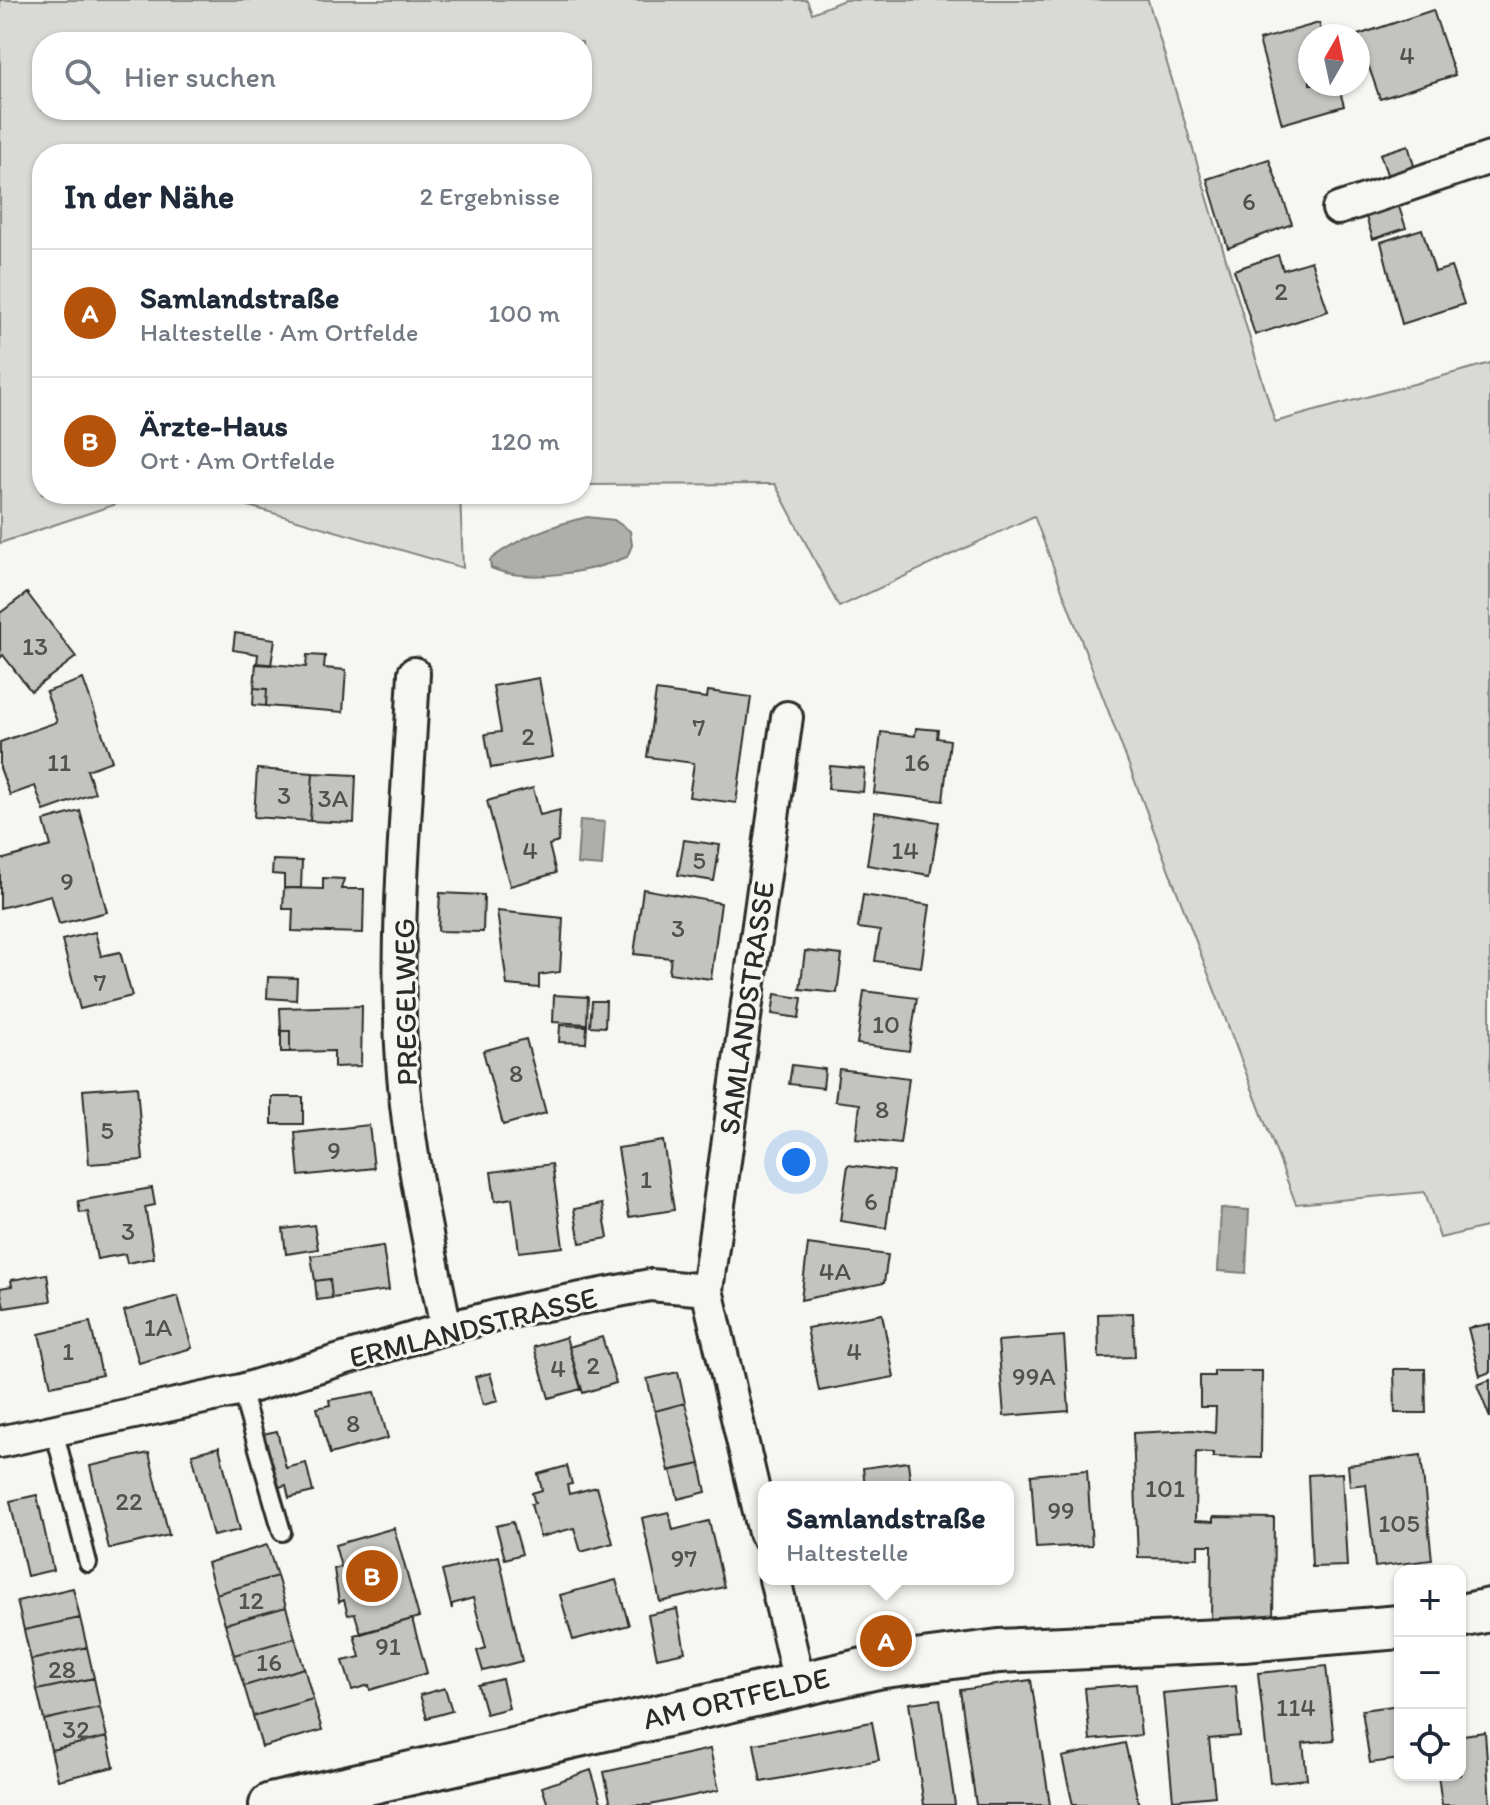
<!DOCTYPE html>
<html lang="de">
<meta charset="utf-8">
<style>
:root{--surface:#fff;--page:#f2f2f3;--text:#1f2937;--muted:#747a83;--line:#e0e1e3;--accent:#b45309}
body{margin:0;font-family:Itim,sans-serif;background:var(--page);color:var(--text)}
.controls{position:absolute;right:24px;bottom:24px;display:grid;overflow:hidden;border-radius:16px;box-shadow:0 2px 6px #0004}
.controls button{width:72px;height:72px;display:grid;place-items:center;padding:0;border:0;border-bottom:2px solid var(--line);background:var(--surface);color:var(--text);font:40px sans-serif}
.compass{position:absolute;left:1298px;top:24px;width:72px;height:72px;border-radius:50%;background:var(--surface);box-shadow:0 2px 6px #0004;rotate:9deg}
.you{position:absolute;left:796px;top:1162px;width:28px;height:28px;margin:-20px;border:6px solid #fff;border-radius:50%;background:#1a73e8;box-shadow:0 0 0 12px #1a73e833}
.badge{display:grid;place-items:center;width:52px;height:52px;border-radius:50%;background:var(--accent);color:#fff;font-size:26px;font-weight:700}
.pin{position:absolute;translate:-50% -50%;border:4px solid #fff;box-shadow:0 2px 8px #0006}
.popup{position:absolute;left:758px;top:1481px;width:256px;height:104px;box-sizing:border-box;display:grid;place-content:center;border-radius:16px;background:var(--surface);filter:drop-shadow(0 2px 6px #0005);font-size:26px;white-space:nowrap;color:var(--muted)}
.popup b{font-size:30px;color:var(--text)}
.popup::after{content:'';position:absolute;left:50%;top:100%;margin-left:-16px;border:16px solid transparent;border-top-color:var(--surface)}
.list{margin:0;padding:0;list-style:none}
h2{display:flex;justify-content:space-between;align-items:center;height:104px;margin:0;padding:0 32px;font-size:34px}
h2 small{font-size:26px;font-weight:400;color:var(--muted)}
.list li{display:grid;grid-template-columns:52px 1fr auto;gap:24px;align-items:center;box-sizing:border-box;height:128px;padding:0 32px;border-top:2px solid var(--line)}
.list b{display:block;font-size:30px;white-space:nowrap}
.list p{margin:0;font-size:26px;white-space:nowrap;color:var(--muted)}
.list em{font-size:26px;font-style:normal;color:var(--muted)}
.icon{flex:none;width:44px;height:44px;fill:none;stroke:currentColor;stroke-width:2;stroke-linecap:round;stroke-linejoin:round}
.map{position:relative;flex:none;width:1490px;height:1805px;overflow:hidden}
.search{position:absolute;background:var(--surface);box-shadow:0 2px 6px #0004;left:32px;top:32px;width:560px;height:88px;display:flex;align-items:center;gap:20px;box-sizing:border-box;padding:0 28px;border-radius:32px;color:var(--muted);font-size:30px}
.panel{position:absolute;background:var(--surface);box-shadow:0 2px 6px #0004;left:32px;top:144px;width:560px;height:360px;border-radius:32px}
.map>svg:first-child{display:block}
.green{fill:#d9d9d5;stroke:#828280;stroke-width:2;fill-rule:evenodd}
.water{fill:#aeaeab;stroke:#7a7a78;stroke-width:2}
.building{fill:#c3c3c0;stroke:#2b2b2b;stroke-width:2}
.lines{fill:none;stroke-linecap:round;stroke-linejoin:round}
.service-casing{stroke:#2b2b2b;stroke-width:22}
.minor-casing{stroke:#2b2b2b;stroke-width:36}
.secondary-casing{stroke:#2b2b2b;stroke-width:48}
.service{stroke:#f6f6f2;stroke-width:16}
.minor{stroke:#f6f6f2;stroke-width:30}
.secondary{stroke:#f6f6f2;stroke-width:42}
.labels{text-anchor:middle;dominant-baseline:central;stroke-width:6;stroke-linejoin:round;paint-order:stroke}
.number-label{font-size:26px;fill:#515150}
.street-label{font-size:30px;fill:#2b2b2b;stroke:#f6f6f2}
</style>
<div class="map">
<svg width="1490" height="1805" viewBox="0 0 1490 1805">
<rect width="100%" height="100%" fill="#f6f6f2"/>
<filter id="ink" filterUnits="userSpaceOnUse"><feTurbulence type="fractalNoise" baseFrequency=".0125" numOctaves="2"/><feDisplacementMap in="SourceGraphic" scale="16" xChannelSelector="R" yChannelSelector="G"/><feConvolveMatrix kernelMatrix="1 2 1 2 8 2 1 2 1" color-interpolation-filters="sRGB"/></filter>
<g filter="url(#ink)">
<!-- green -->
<path class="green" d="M0,0H807L812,13L844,0H1148L1275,422L1490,363V1226L1440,1238L1425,1192L1296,1204L1034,516L839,607L775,484L582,485V154H42V494H146L0,543ZM42,42H582V110H42Z
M207,494H460L463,568Z"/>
<!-- water -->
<path class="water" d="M587,517L614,520L630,531L632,545L627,557C591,572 528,584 491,568L490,560C517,538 553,525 587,517Z
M580,820L605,822L602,866L577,864Z
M1221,1208L1249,1210L1246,1273L1218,1271Z"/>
<!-- building -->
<path class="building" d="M1433,10L1455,75L1380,99L1358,35Z
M1319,23L1323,36H1310V84H1338L1344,106L1282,124L1259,40Z
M1408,145L1415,169L1388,177L1380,154Z
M1269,159L1292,224L1228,248L1207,179Z
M1398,204L1406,228L1373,239L1365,214Z
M1422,229L1435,272L1451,267L1464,304L1402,324L1381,242Z
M1278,255L1283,270L1311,261L1328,311L1255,335L1234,270Z
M27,593L76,657L31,691L3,655L0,658V613Z
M235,633L275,639L271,665L257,664L258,654L233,650Z
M307,655L325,656L324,668L346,670L343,712L266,706L267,689L254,688L256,663L306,667Z
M539,678L553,757L491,768L485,734L501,732L493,686Z
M83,679L112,761L87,770L95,793L44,811L35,786L10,795L0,768V742L57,722L46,692Z
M254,688L267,689L266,706L253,705Z
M656,691L707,698L708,691L751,697L736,803L689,797L694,763L647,757Z
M916,728L938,730L937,738L950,740L943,801L874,793L881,732L915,736Z
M830,766L865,769L863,792L828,789Z
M257,769L313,773L310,821L254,817Z
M313,773L356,775L354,823L310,821Z
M533,788L540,815L560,810L558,842L549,845L556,873L510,886L487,801Z
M80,811L107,912L59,924L51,895L0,908V860L51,846L44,821Z
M875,812L939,822L930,875L867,865Z
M684,840L720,845L714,881L678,875Z
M273,860L302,861L301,888H284V875L272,874Z
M323,878L344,879L341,889H364L363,933L292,931L293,909H283L284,888L323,889Z
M643,889L721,903L711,979L669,973L671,958L634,954Z
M440,893L484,895L483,932L438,931Z
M863,895L930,905L921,967L875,961L880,931L858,928Z
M497,911L563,918L560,972L539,975V988L507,985Z
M95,932L101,956L120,952L132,996L80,1009L62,940Z
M805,951L842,955L837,993L800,989Z
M268,977L297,978L296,1000L267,998Z
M864,991L917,998L909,1051L857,1044Z
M775,994L802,998L799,1018L772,1014Z
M554,995L588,997L587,1024L553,1022Z
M592,1001H606L605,1027L590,1026Z
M362,1006L361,1066L334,1067V1051L290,1052V1031H281L280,1008Z
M560,1025L587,1026L586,1043L559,1042Z
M281,1031H290V1052H281Z
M526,1039L546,1113L503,1125L483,1051Z
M792,1065L825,1069L823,1088L789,1084Z
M839,1069L909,1078L900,1144L856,1139L860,1104L835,1101Z
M137,1086L143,1160L89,1164L83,1090Z
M272,1097H303V1124H272Z
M369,1125L374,1168L299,1176L295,1133Z
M663,1141L674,1210L629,1217L618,1148Z
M552,1164L563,1247L519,1252L512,1198L495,1201L491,1172Z
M848,1165L894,1171L886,1228L840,1221Z
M152,1188L155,1205L145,1207L154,1258L127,1263L125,1254L97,1259L88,1212L80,1213L78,1201Z
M602,1204L608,1238L580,1243L574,1209Z
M314,1225L318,1249L286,1254L283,1229Z
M808,1244L888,1255L884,1283L801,1300Z
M383,1246L389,1290L332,1298L330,1279L315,1281L311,1256Z
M47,1274L51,1301L4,1308L0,1288L12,1286L11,1280Z
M330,1279L332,1298L317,1300L315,1281Z
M178,1296L192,1348L139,1363L124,1311Z
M1133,1313L1135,1357L1099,1358L1098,1314Z
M882,1314L894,1377L819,1391L807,1328Z
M90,1322L102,1375L51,1386L39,1334Z
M1490,1324V1372L1480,1376L1468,1328Z
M1064,1336L1069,1411L1004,1416L998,1341Z
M566,1337L581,1389L549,1398L534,1347Z
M602,1337L616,1383L583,1393L569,1347Z
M1394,1369H1425L1426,1413H1395Z
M1214,1371H1262L1261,1458L1213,1457V1453L1196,1452L1195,1521L1213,1522V1517L1274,1518L1273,1624L1211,1623L1212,1545H1198V1558L1138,1557L1133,1433L1193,1430L1215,1433L1216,1407H1200V1376H1214Z
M678,1372L685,1403L655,1411L647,1379Z
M490,1373L498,1401L483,1405L475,1377Z
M1490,1380V1418L1477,1385Z
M375,1392L388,1438L330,1454L317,1408L330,1405L329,1400Z
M685,1403L700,1464L669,1471L655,1411Z
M277,1431L286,1468L306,1463L313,1492L289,1498L286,1485L276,1488L263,1434Z
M219,1447L240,1530L213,1536L192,1454Z
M149,1453L169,1535L109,1549L90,1466Z
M1421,1455L1432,1560L1375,1567L1366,1484L1350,1486L1348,1465Z
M908,1462L911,1487H865L863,1468Z
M700,1464L706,1492L678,1499L671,1470Z
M567,1466L572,1484L567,1485L569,1494L597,1487L613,1543L581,1552L574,1528L540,1537L531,1504L535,1503L532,1493L542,1490L538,1474Z
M1087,1470L1092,1545L1036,1548L1031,1475Z
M1342,1473L1347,1566L1312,1567L1308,1475Z
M37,1495L53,1570L27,1576L10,1501Z
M669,1512L673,1530L709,1521L724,1587L660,1602L642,1518Z
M513,1522L522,1554L505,1559L496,1526Z
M394,1528L419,1617L361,1634L355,1614L348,1615L344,1600L339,1602L334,1569L341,1567L335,1545Z
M267,1545L277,1576L216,1594L207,1563Z
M499,1556L522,1661L483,1671L477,1651L486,1648L473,1598L452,1604V1609L442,1571Z
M277,1576L286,1607L225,1624L216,1594Z
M616,1580L629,1625L573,1640L560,1595Z
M73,1588L80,1618L24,1630L17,1601Z
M286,1607L295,1638L234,1655L225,1624Z
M677,1609L685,1652L657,1658L648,1615Z
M80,1618L87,1647L31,1660L24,1630Z
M412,1619L427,1673L370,1690L369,1685L352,1690L343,1661L360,1657L354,1635Z
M295,1638L304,1668L244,1686L234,1655Z
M87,1647L94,1678L37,1690L31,1660Z
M1326,1666L1334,1740L1303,1743L1307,1779L1270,1783L1258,1673Z
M304,1668L313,1699L253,1716L244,1686Z
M94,1678L100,1707L44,1720L37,1690Z
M502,1679L509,1708L486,1714L478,1685Z
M1031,1680L1050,1805H976L960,1690Z
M1136,1684L1141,1735L1090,1740L1085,1688Z
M1236,1686L1240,1736L1209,1739L1215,1796L1173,1800L1163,1693Z
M445,1688L452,1711L427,1718L420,1695Z
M313,1699L322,1730L262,1747L253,1716Z
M940,1699L955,1805H924L909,1703Z
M1400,1705V1759L1370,1763L1362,1710Z
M100,1707L107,1737L51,1750L44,1720Z
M1460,1710L1463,1735L1485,1732L1490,1805H1442L1438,1775H1460Z
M872,1722L879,1760L761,1782L754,1744Z
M107,1737L114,1767L58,1780L51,1750Z
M1125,1743L1139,1805H1073L1062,1757Z
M710,1749L719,1790L650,1805H611L604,1772Z
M591,1770L602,1805H548L542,1787Z"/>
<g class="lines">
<defs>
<path id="service" d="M241,1390L282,1532
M54,1430L88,1563"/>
<path id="minor" d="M1338,209L1490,158
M414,673C408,796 395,922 401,1045C406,1142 427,1234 446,1328
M0,1442L241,1390L446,1328L524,1309L650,1285L707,1290
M764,1533L707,1290L787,717
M775,1579L799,1682"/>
<path id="secondary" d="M1460,1616L1490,1610
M271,1805L877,1667L999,1651L1243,1640L1400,1627"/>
</defs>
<!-- service casing -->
<use href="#service" class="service-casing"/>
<!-- minor casing -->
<use href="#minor" class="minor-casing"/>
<!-- secondary casing -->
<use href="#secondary" class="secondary-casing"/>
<!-- service -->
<use href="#service" class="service"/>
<!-- minor -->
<use href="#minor" class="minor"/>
<!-- secondary -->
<use href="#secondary" class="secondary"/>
</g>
</g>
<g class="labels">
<!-- number labels -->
<g class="number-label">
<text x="1407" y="55">4</text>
<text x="1249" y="201">6</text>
<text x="1281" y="291">2</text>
<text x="35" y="646">13</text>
<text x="699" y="727">7</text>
<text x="528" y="736">2</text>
<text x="59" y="762">11</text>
<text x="917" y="762">16</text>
<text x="284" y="795">3</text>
<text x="333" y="798">3A</text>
<text x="530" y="850">4</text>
<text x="905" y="850">14</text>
<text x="699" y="860">5</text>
<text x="67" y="881">9</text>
<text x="678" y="928">3</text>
<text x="100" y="982">7</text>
<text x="886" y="1024">10</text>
<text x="516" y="1073">8</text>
<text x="882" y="1109">8</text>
<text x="107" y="1130">5</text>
<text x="334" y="1150">9</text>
<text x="646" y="1179">1</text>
<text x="871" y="1201">6</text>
<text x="128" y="1231">3</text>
<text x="835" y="1271">4A</text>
<text x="158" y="1327">1A</text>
<text x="68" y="1351">1</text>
<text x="854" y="1351">4</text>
<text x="593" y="1365">2</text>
<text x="558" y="1368">4</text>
<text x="1034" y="1376">99A</text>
<text x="353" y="1423">8</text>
<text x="1165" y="1488">101</text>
<text x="129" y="1501">22</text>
<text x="1061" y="1510">99</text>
<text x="1399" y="1523">105</text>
<text x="684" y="1558">97</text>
<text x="251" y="1600">12</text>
<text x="388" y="1646">91</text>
<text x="269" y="1662">16</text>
<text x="62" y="1669">28</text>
<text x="1296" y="1707">114</text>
<text x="76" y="1729">32</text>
</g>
<!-- street labels -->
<g class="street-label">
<text transform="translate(405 1002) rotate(-91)">PREGELWEG</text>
<text transform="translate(746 1008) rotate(-82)">SAMLANDSTRASSE</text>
<text transform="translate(473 1327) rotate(-14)">ERMLANDSTRASSE</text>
<text transform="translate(736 1698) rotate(-13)">AM ORTFELDE</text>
</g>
</g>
</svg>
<div class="controls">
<button>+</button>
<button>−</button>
<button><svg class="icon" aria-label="locate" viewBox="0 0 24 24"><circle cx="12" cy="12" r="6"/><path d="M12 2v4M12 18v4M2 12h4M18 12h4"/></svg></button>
</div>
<svg class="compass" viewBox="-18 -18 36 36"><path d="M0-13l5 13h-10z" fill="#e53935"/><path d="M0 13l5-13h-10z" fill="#747a83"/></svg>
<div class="you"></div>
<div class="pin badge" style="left:886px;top:1641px">A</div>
<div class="popup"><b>Samlandstraße</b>Haltestelle</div>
<div class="pin badge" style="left:372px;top:1576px">B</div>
<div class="search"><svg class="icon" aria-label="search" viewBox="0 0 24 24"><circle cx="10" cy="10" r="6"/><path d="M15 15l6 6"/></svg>Hier suchen</div>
<section class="panel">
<h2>In der Nähe<small>2 Ergebnisse</small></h2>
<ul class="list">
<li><span class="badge">A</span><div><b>Samlandstraße</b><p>Haltestelle · Am Ortfelde</p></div><em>100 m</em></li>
<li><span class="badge">B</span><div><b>Ärzte-Haus</b><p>Ort · Am Ortfelde</p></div><em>120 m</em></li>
</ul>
</section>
</div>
